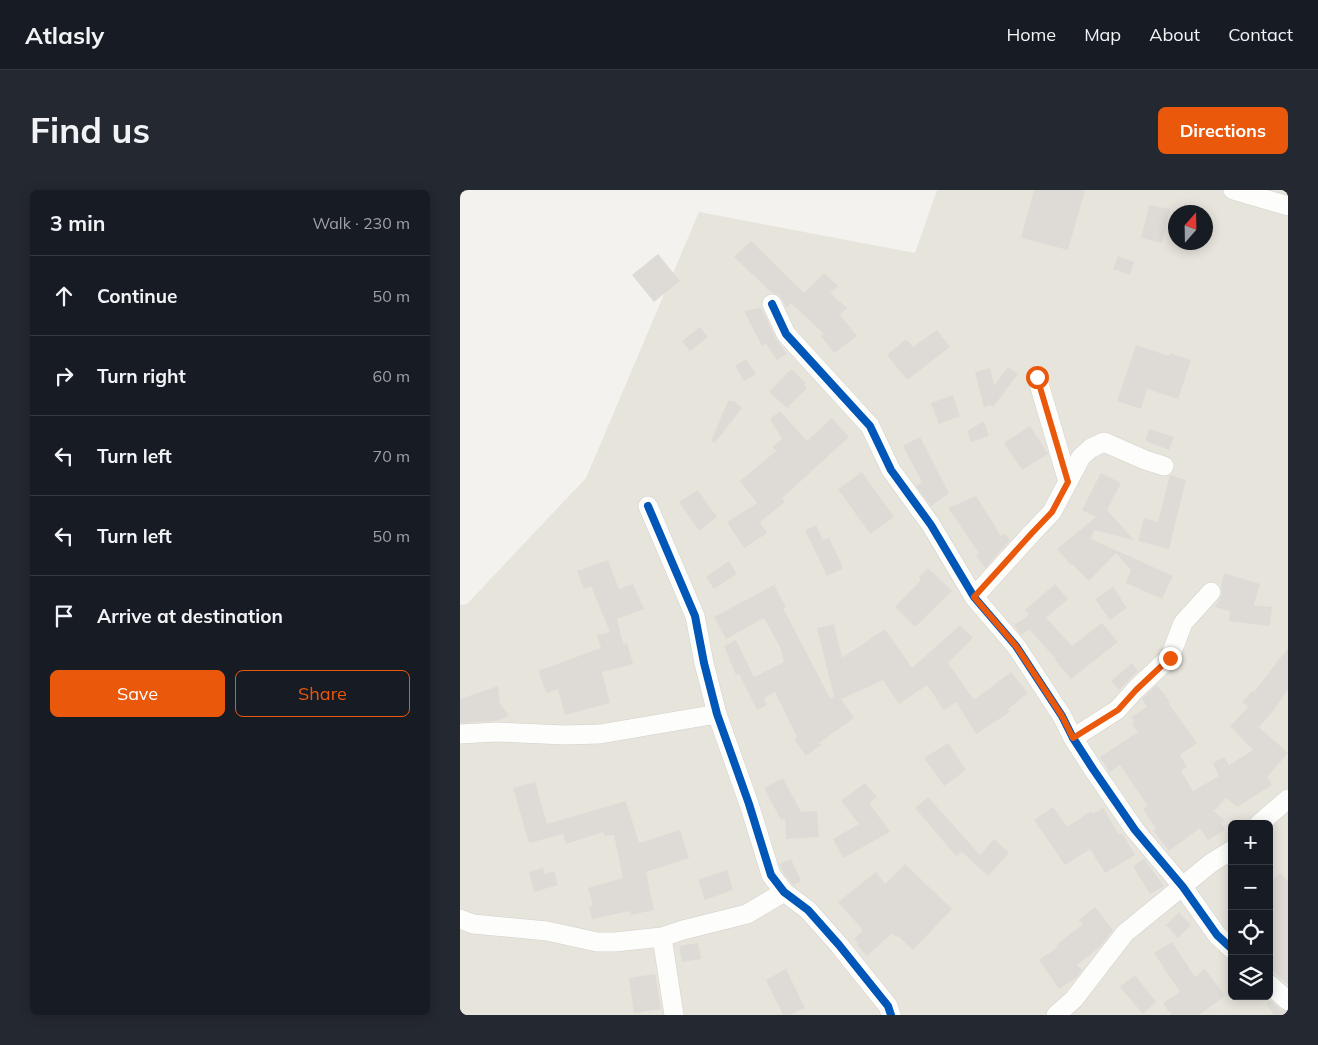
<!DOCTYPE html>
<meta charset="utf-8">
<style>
:root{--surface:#171b24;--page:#242831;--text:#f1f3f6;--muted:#9ea1a6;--line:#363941;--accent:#ea580c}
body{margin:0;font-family:Mulish,sans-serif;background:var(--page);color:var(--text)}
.controls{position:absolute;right:15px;bottom:15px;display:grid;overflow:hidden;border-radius:8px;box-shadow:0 2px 12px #0003}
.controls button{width:45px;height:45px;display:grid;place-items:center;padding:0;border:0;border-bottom:1px solid var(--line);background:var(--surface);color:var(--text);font:25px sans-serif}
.compass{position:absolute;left:708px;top:15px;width:45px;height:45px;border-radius:50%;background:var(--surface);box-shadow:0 2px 12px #0003;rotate:20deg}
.stop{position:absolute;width:15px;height:15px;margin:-11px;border:4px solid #ea580c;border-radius:50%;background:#fff}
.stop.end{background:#ea580c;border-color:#fff;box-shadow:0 1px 5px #0008}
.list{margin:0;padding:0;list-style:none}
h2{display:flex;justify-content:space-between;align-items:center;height:65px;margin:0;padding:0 20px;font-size:21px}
h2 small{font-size:16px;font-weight:400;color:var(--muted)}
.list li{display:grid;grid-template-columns:32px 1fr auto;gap:15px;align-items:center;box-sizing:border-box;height:80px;padding:0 20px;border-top:1px solid var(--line)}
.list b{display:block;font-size:19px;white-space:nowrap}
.list em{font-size:16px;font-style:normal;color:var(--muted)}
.actions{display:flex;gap:10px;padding:15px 20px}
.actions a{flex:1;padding:11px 0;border:1px solid var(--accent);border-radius:8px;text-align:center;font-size:18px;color:var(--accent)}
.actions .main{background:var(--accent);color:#fff}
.icon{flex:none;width:28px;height:28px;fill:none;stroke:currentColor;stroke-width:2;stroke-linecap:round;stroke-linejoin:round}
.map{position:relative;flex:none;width:828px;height:825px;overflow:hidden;border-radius:8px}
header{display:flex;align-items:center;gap:30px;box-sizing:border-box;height:70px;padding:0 25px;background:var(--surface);border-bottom:1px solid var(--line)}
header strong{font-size:24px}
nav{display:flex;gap:28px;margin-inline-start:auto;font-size:18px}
.intro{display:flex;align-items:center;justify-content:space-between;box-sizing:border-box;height:120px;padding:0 30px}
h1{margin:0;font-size:35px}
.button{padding:12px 22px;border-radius:8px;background:var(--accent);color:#fff;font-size:18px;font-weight:700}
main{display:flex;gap:30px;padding:0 30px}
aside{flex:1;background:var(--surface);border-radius:8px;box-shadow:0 2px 12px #0003}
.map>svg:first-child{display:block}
.residential{fill:#e7e4dc;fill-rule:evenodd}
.building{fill:#dedbd6}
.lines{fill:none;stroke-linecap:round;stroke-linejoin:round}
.minor-casing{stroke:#d2d0cb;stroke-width:20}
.minor{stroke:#fdfdfc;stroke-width:19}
.cycleway-casing{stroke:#fff;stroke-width:11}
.cycleway{stroke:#0057b8;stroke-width:8}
.route{stroke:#ea580c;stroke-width:6}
</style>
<header>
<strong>Atlasly</strong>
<nav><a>Home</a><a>Map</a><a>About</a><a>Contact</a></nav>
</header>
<div class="intro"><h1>Find us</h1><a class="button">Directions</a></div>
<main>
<aside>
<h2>3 min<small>Walk · 230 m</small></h2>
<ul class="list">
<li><svg class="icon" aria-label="ahead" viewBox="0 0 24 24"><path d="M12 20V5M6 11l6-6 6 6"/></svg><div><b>Continue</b></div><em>50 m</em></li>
<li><svg class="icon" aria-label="right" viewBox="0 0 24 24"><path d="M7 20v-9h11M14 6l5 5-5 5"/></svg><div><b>Turn right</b></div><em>60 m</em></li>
<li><svg class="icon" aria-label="left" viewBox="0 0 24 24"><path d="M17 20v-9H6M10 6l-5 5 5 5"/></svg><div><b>Turn left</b></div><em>70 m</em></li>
<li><svg class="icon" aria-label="left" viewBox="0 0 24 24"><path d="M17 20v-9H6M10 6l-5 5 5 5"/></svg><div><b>Turn left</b></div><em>50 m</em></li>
<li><svg class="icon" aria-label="arrive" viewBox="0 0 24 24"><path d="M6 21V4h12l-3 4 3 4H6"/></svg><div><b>Arrive at destination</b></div></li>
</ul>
<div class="actions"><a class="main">Save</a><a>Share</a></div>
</aside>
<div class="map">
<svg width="828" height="825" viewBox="0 0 828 825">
<rect width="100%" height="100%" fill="#f4f2ee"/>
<!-- residential -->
<path class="residential" d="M477,0H828V825H0V415L7,414L126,288L239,22L455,63ZM716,22H746V52H716ZM772,634H809V806H772Z"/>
<!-- building -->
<path class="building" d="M574,0H625L608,60L561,48Z
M689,15L710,19L702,53L681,48Z
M291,51L344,103L364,83L378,96L370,103L387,118L380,125L397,146L374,163L361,146L364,144L331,113L327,118L319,105L312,103L274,67Z
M198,64L220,91L194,112L172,85Z
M658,66L674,72L670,85L653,79Z
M301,118L316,149L327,164L317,170L306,154L302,156L284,121Z
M240,137L248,147L230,161L222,151Z
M477,140L490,157L447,190L427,165L446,149L453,157Z
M676,155L709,166L710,163L731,170L718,209L687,199L681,219L657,211Z
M286,169L296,184L284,191L275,176Z
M548,177L558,184L533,217L530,215L524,217L515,182L530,178L534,196Z
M331,179L346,193L344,195L347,198L327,218L309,202Z
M493,205L500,226L479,234L471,213Z
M268,211H274L282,218L255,253L251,251Z
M320,221L347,251L372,228L389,247L322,308L325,312L300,332L307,343L284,358L267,332L297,313L280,291L316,261L312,257L322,249L310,229Z
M524,231L529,246L511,252L507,241Z
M570,236L588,264L562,280L544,253Z
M689,239L714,247L709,260L685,251Z
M460,247L489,303L471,316L456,296L462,292L443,256Z
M402,282L434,327L410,344L378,299Z
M641,283L661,293L647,320L674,350L634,340L631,349L713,386L702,409L666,393L671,380L656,363L629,391L612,374L611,375L597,359L636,327L622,320Z
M710,285L726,290L709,359L678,351L684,328L698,332Z
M238,300L257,327L239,341L219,312Z
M516,306L541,346L545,343L550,350L525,378L516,365L519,363L488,318Z
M356,335L363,350L369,348L382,375V379L367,386L345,340Z
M148,370L159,399L173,394L184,419L157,429L163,454L167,453L173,474L142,482L150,513L105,525L98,499L87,503L78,481L141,458L137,445L150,442L131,396L124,399L117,381Z
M269,371L277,384L254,399L246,387Z
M468,378L492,401L455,437L435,417L461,390L459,387Z
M764,383L800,394L794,415L812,417L810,436L769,431L770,421L755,417L762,405L761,397Z
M595,394L608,409L586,428L612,456L642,433L658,452L611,489L595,470L596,469L569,439L561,445L554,435L569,425L565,420Z
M314,395L326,417L323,418L370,508L374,507L357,438L374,434L382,468L425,439L452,478L500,435L513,448L488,473L514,510L551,482L568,503L548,519L550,522L516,544L496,512L484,520L467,495L439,514L423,490L381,509L394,528L359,553L361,555L346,566L334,549L337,547L315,502L304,508L307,515L297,520L279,484L276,485L264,456L276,450L294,487L324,472L321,459L304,428L266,449L254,427Z
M653,397L667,418L650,430L635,409Z
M828,458V499L814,520L799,537L828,563L807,587L812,595L777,617L766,608L754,621L765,631L761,633L765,640L748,650L740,638L709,661L693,640L696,638L683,619L688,616L660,575L650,582L640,567L678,542L672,534L674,532L671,527L687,517L682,509L697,495L710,512L708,513L737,553L720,565L727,577L721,581L733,601L759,586L753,573L764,567L769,575L793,560L770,536L788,517L782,512L792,501L794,502Z
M672,473L678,481L659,500L651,491Z
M38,496L40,514L49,526L36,531L0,533V509Z
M488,553L506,580L484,596L464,568Z
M323,588L341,622L357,621L359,647L326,649L325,629L321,630L304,598Z
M75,592L87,634L166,611L179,653L220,640L229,668L186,682L194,720L171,725L170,721L132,729L129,716L133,715L128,698L163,688L154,645L144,646L143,642L106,654L103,644L69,653L53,598Z
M405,593L417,607L409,613L430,642L383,668L373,649L399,634L381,611Z
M468,607L520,665L534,649L549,663L528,686L502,662L496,666L455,618Z
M593,617L607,637L631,621L632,624L643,618L659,645L662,643L675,665L645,683L630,659L605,675L574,630Z
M331,669L341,691L333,695L325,685L319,674Z
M684,669L704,696L690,704L673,676Z
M445,674L492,719L453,760L438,746L437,747L432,743L407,766L396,754L398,753L394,749L403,740L378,712L416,682L425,694Z
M83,678L85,684L94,681L98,695L74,702L69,682Z
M267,680L273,700L245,710L238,690Z
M820,683L828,691V795L809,777V694Z
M635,717L653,740L640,757L617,775L622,780L616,788L599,799L579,770L598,757L596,755L623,734L619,730Z
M719,722L731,735L718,748L706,735Z
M712,752L735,787L745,779L765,806L739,825H711L703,813L720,802L694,763Z
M238,753L241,769L222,772L219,756Z
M326,779L345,818L330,825H323L306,790Z
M195,784L201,819L174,823L169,788Z
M675,785L696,812L683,824L660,797Z
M811,811L821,820L828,822V825H814L806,814Z"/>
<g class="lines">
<defs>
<path id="minor" d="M773,0L828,16
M312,114L326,144L410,236L431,280L471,335L514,407L556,456L602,526L613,548L633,579L675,640L723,697L757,745L772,759
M577,187L608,292
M188,316L235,426L244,473L257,524L289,614L311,685L324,702L348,720L379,755L428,816L431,825
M514,407L572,343L592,322L621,267L631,258L644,252L685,270L704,276
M0,544L37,542L105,545L140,544L257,524
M613,548L657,520L676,499L710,467L723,433L751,402
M799,634L828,609
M0,729L13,734L87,741L137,752H155L202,747L223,740L287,724L324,702
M202,747L214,825
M809,794L828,811
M596,825L614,809L665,743L751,673L772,660"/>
</defs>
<!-- minor casing -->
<use href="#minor" class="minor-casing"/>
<!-- minor -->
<use href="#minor" class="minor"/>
<defs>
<path id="cycleway" d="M312,114L326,144L410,236L431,280L471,335L514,407L556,456L602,526L613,548L633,579L675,640L723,697L757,745L772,759
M188,316L235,426L244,473L257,524L289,614L311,685L324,702L348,720L379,755L428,816L431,825"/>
</defs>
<!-- cycleway casing -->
<use href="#cycleway" class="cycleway-casing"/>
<!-- cycleway -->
<use href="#cycleway" class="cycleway"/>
</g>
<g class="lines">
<!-- route -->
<path class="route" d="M577,187L608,292L592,322L572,343L514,407L556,456L602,526L613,548L658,520L676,500L710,468"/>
</g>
</svg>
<div class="controls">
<button>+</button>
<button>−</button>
<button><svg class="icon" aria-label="locate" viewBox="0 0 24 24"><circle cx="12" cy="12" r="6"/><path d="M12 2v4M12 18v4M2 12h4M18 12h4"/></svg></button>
<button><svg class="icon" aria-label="layers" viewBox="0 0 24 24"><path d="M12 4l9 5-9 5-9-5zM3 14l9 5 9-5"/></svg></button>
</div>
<svg class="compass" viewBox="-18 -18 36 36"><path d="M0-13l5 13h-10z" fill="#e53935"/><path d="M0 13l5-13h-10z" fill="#9ea1a6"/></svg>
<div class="stop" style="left:577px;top:187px"></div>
<div class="stop end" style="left:710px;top:468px"></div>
</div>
</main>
